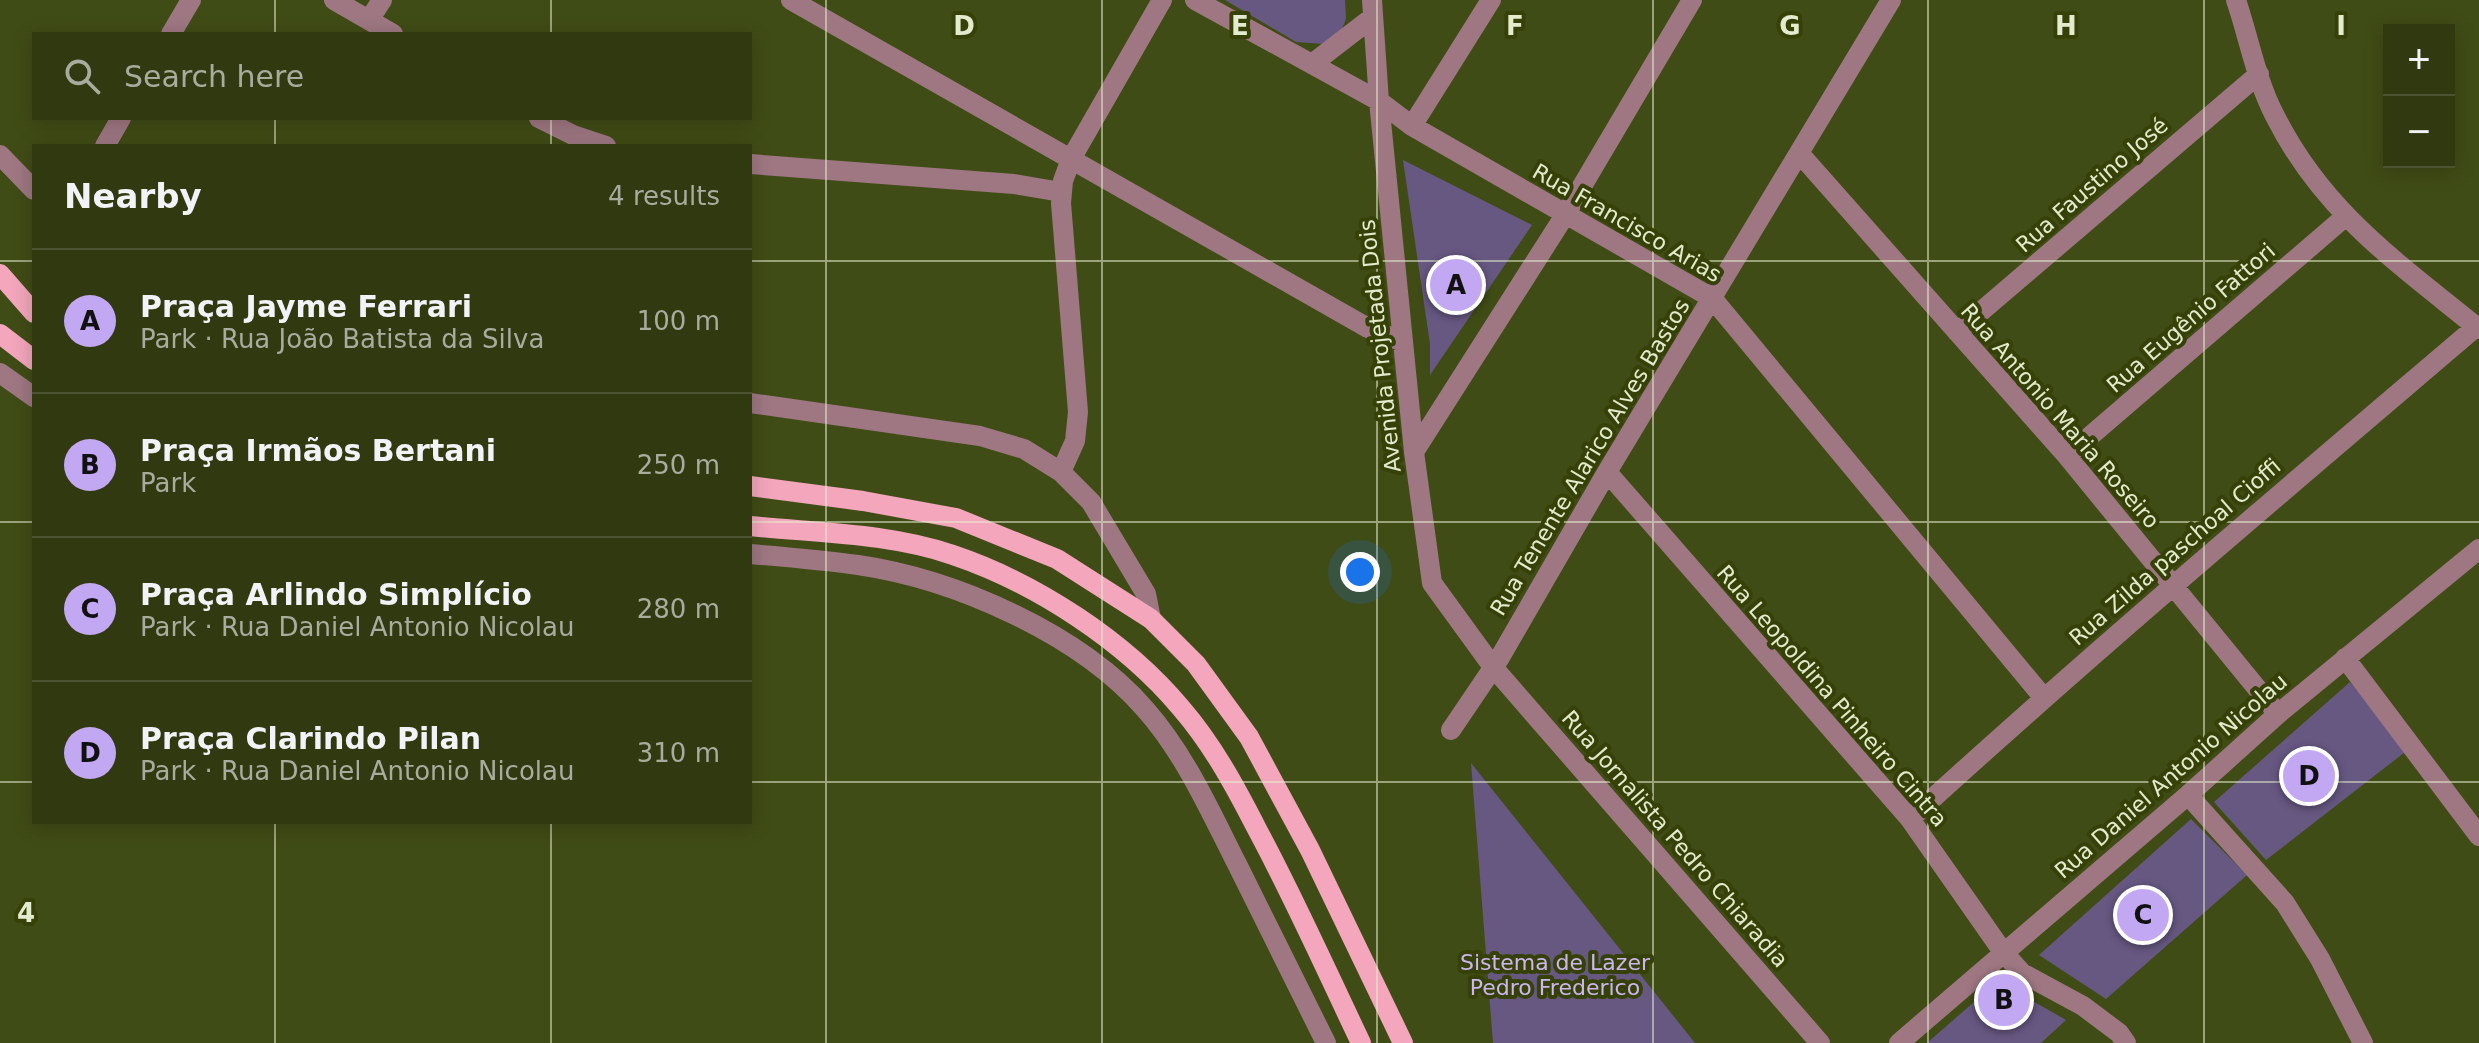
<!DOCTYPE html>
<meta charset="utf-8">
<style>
:root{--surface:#303910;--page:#3c441e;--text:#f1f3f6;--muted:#a8ac9f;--line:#4b5330;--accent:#c2a7f2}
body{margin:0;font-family:"DejaVu Sans",sans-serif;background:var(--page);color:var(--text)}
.controls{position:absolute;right:24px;top:24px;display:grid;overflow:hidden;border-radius:0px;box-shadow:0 4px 20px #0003}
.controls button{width:72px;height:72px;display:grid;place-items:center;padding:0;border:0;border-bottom:2px solid var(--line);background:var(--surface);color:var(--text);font:40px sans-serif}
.you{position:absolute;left:1360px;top:572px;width:28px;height:28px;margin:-20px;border:6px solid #fff;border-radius:50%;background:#1a73e8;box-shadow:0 0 0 12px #1a73e833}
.badge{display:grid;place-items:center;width:52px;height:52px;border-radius:50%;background:var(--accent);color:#111;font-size:26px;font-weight:700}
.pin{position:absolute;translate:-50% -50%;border:4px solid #fff;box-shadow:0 2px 8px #0006}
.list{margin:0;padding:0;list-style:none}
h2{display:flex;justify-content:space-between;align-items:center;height:104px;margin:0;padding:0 32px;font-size:34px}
h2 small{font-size:26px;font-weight:400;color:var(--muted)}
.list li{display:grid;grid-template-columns:52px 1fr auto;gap:24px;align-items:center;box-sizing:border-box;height:144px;padding:0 32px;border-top:2px solid var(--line)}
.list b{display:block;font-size:30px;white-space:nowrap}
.list p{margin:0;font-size:26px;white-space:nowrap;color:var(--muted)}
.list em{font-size:26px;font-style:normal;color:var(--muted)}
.icon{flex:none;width:44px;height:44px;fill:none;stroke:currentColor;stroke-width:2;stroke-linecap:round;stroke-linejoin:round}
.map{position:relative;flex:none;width:2479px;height:1043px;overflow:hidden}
.search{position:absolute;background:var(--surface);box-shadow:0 4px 20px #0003;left:32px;top:32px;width:720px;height:88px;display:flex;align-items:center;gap:20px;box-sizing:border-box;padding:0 28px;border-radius:0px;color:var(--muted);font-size:30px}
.panel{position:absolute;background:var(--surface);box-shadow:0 4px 20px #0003;left:32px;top:144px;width:720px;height:680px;border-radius:0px}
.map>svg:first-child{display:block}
.green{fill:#675882}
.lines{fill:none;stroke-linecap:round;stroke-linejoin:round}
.minor{stroke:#9e7782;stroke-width:20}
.major{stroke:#f3a6bc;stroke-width:20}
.grid{fill:none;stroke:#e3ebce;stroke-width:2;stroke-opacity:0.55}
.labels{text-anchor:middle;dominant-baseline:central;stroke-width:8;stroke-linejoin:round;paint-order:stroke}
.street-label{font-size:22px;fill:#e3ebce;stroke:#364108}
.park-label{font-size:22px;fill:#cbb6f1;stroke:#364108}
.grid-label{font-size:26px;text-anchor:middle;font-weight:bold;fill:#e3ebce;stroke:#364108;stroke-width:8;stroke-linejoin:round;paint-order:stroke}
</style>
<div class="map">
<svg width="2479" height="1043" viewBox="0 0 2479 1043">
<rect width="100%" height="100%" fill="#404c16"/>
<!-- green -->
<path class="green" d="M1225,0H1345L1346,19L1339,36L1324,44L1296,42Z
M1403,160L1532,225L1430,375V344Z
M2350,682L2409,749L2266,860L2214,802Z
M1471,763L1695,1043H1493Z
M2191,819L2247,875L2106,999L2039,955Z
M1998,981L2066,1020L2041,1043H1927Z"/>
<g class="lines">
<!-- minor -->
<path class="minor" d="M334,0L393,34
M791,0L1368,328L1403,342
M1195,0L1379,101L1412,126L1712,298L2043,697
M1372,0L1379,101L1414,452L1432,583L1493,667L1820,1043
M2236,0C2249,38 2256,80 2275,116C2323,212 2398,263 2479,329
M369,20L382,0
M171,34L191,0
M1312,64L1373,17
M539,118L573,135L606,146
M1412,126L1491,0
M105,146L121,118
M1800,154L2067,456L2278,714
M0,155L34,190
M750,164L1014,184L1061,192
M1957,332L2259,74
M0,373L34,397
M750,403L980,436L1024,449L1061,472L1091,502L1146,594L1151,619
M1414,452L1565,215L1692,0
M2067,456L2346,216
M1061,472L1075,441L1078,412L1061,203L1063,181L1071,159L1162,0
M1607,472L1910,819L2003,952L2022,973L2083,1006L2119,1033L2126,1043
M750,554C786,557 822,560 858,565C955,579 1080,634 1145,709C1185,754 1210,811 1237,864C1267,924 1296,983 1326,1043
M2345,658L2479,836
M1451,730L1499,659L1607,472L1891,0
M2188,795L2285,903L2320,959L2363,1043
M1910,819C2095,650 2286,489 2476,327
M1899,1043L2188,795L2278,714L2479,549"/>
<!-- major -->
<path class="major" d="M0,274L34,313
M0,334L34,360
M750,486L863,501L956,518L1057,559L1151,619L1196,664L1249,737L1310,850L1403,1043
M750,526C817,533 889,533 953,555C1036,583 1125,641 1181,708C1213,745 1236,788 1258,831C1295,900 1327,972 1361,1043"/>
</g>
<!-- grid -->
<path class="grid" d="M275,0V34M551,0V34M826,0V1043M1102,0V1043M1377,0V1043M1653,0V1043M1928,0V1043M2204,0V1043M275,118V146M551,118V146M0,261H34M750,261H2479M0,522H34M750,522H2479M0,782H34M750,782H2479M275,822V1043M551,822V1043"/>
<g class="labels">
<!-- street labels -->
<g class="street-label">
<text transform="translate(2092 185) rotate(-41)">Rua Faustino José</text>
<text transform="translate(1627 223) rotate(30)">Rua Francisco Arias</text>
<text transform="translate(2191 318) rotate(-41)">Rua Eugênio Fattori</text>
<text transform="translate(1380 346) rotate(-96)">Avenida Projetada Dois</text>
<text transform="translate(2060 416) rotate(49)">Rua Antonio Maria Roseiro</text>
<text transform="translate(1590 457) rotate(-59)">Rua Tenente Alarico Alves Bastos</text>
<text transform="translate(2175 552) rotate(-41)">Rua Zilda paschoal Cioffi</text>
<text transform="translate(1832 696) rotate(49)">Rua Leopoldina Pinheiro Cintra</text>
<text transform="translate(2171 776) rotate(-41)">Rua Daniel Antonio Nicolau</text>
<text transform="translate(1675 839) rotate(49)">Rua Jornalista Pedro Chiaradia</text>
</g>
<!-- park labels -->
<g class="park-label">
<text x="1555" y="962">Sistema de Lazer<tspan x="1555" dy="25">Pedro Frederico</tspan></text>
</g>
</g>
<g class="grid-label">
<text x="964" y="35">D</text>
<text x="1240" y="35">E</text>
<text x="1515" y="35">F</text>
<text x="1790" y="35">G</text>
<text x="2066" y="35">H</text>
<text x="2341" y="35">I</text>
<text x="26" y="922">4</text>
</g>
</svg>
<div class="controls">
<button>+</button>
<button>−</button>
</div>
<div class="you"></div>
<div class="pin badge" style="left:1456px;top:285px">A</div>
<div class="pin badge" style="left:2004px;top:1000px">B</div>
<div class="pin badge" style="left:2143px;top:915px">C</div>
<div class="pin badge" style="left:2309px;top:776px">D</div>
<div class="search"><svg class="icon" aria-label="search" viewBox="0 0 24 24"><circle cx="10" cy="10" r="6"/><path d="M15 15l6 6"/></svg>Search here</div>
<section class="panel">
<h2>Nearby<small>4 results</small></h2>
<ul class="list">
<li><span class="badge">A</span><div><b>Praça Jayme Ferrari</b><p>Park · Rua João Batista da Silva</p></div><em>100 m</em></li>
<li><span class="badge">B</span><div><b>Praça Irmãos Bertani</b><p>Park</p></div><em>250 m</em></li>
<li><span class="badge">C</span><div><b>Praça Arlindo Simplício</b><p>Park · Rua Daniel Antonio Nicolau</p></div><em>280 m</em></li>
<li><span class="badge">D</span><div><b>Praça Clarindo Pilan</b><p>Park · Rua Daniel Antonio Nicolau</p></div><em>310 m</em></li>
</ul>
</section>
</div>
